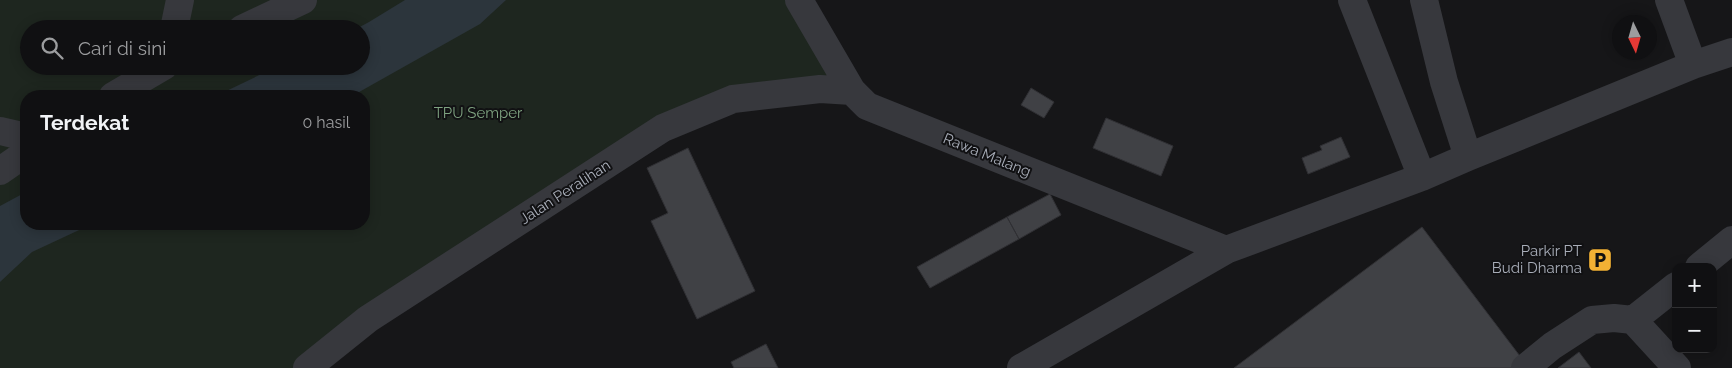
<!DOCTYPE html>
<html lang="id">
<meta charset="utf-8">
<style>
:root{--surface:#101012;--page:#19191b;--text:#f1f3f6;--muted:#9c9d9f;--line:#303032}
body{margin:0;font-family:Raleway,sans-serif;background:var(--page);color:var(--text)}
.controls{position:absolute;right:15px;bottom:15px;display:grid;overflow:hidden;border-radius:10px;box-shadow:0 2px 12px #0003}
.controls button{width:45px;height:45px;display:grid;place-items:center;padding:0;border:0;border-bottom:1px solid var(--line);background:var(--surface);color:var(--text);font:25px sans-serif}
.compass{position:absolute;left:1612px;top:15px;width:45px;height:45px;border-radius:50%;background:var(--surface);box-shadow:0 2px 12px #0003;rotate:175deg}
.list{margin:0;padding:0;list-style:none}
h2{display:flex;justify-content:space-between;align-items:center;height:65px;margin:0;padding:0 20px;font-size:21px}
h2 small{font-size:16px;font-weight:400;color:var(--muted)}
.icon{flex:none;width:28px;height:28px;fill:none;stroke:currentColor;stroke-width:2;stroke-linecap:round;stroke-linejoin:round}
.map{position:relative;flex:none;width:1732px;height:368px;overflow:hidden}
.search{position:absolute;background:var(--surface);box-shadow:0 2px 12px #0003;left:20px;top:20px;width:350px;height:55px;display:flex;align-items:center;gap:12px;box-sizing:border-box;padding:0 18px;border-radius:28px;color:var(--muted);font-size:19px}
.panel{position:absolute;background:var(--surface);box-shadow:0 2px 12px #0003;left:20px;top:90px;width:350px;height:140px;border-radius:20px}
.map>svg:first-child{display:block}
.green{fill:#1e261f;fill-rule:evenodd}
.water{fill:#2c353c}
.building{fill:#404145;stroke:#303034}
.lines{fill:none;stroke-linecap:round;stroke-linejoin:round}
.minor{stroke:#37383d;stroke-width:28}
.labels{text-anchor:middle;dominant-baseline:central;stroke-width:4;stroke-linejoin:round;paint-order:stroke}
.park-label{font-size:15px;fill:#7fa381;stroke:#111113}
.street-label{font-size:15px;fill:#a8adb8;stroke:#111113}
.poi-label{font-size:15px;fill:#a8adb8;stroke:#111113;text-anchor:end}
</style>
<div class="map">
<svg width="1732" height="368" viewBox="0 0 1732 368">
<rect width="100%" height="100%" fill="#161618"/>
<!-- green -->
<path class="green" d="M0,0H799L852,91L733,99L307,368H0ZM29,29H361V66H29ZM26,96H364V224H26Z"/>
<!-- water -->
<path class="water" d="M405,0H506L480,24L352,96H216L278,66H361V29H356L369,22Z
M26,192V224H92L32,252L0,282V206Z"/>
<!-- building -->
<path class="building" d="M1031,88L1054,102L1044,118L1021,105Z
M1106,118L1173,146L1161,176L1093,148Z
M1341,137L1350,157L1308,174L1302,158L1322,150L1320,146Z
M688,148L755,291L697,319L651,221L668,213L647,168Z
M1050,194L1061,215L1019,239L1007,217Z
M1007,217L1019,239L930,288L917,267Z
M1422,227L1526,364L1520,368H1234Z
M766,344L778,368H734L731,362Z
M1579,352L1591,368H1558Z"/>
<g class="lines">
<!-- minor -->
<path class="minor" d="M799,0L852,91L867,106L1226,250
M1352,0L1422,177
M1424,0L1444,82L1468,157
M1669,0L1693,65
M174,29L180,0
M242,29L303,0
M113,96L164,66
M0,131L26,137
M0,171L26,153
M1699,267L1732,240
M1633,320L1676,286
M307,368L368,319L663,128L733,99L820,89L852,91
M1021,368L1226,250L1422,177L1468,157L1693,65L1732,52
M1525,368L1552,346L1592,320L1614,318L1633,320L1677,368"/>
</g>
<!-- icons -->
<defs>
<symbol id="parking-square" viewBox="-11 -11 22 22"><rect x="-9" y="-9" width="18" height="18" rx="4" fill="#f2b134" stroke="#111113"/><path d="M-3.5-5.5H1a3.5 3.5 0 0 1 0 7H-1V5.5H-3.5ZM-1-3.4V-.6H.8a1.4 1.4 0 0 0 0-2.8Z" fill="#111"/></symbol>
</defs>
<g fill-rule="evenodd">
<use href="#parking-square" x="1586" y="246" width="28" height="28"/>
</g>
<g class="labels">
<!-- park labels -->
<g class="park-label">
<text x="478" y="113">TPU Semper</text>
</g>
<!-- street labels -->
<g class="street-label">
<text transform="translate(987 155) rotate(22)">Rawa Malang</text>
<text transform="translate(565 192) rotate(-33)">Jalan Peralihan</text>
</g>
<!-- poi labels -->
<g class="poi-label">
<text x="1582" y="251">Parkir PT<tspan x="1582" dy="17">Budi Dharma</tspan></text>
</g>
</g>
</svg>
<div class="controls">
<button>+</button>
<button>−</button>
</div>
<svg class="compass" viewBox="-18 -18 36 36"><path d="M0-13l5 13h-10z" fill="#e53935"/><path d="M0 13l5-13h-10z" fill="#9c9d9f"/></svg>
<div class="search"><svg class="icon" aria-label="search" viewBox="0 0 24 24"><circle cx="10" cy="10" r="6"/><path d="M15 15l6 6"/></svg>Cari di sini</div>
<section class="panel">
<h2>Terdekat<small>0 hasil</small></h2>
<ul class="list">
</ul>
</section>
</div>
